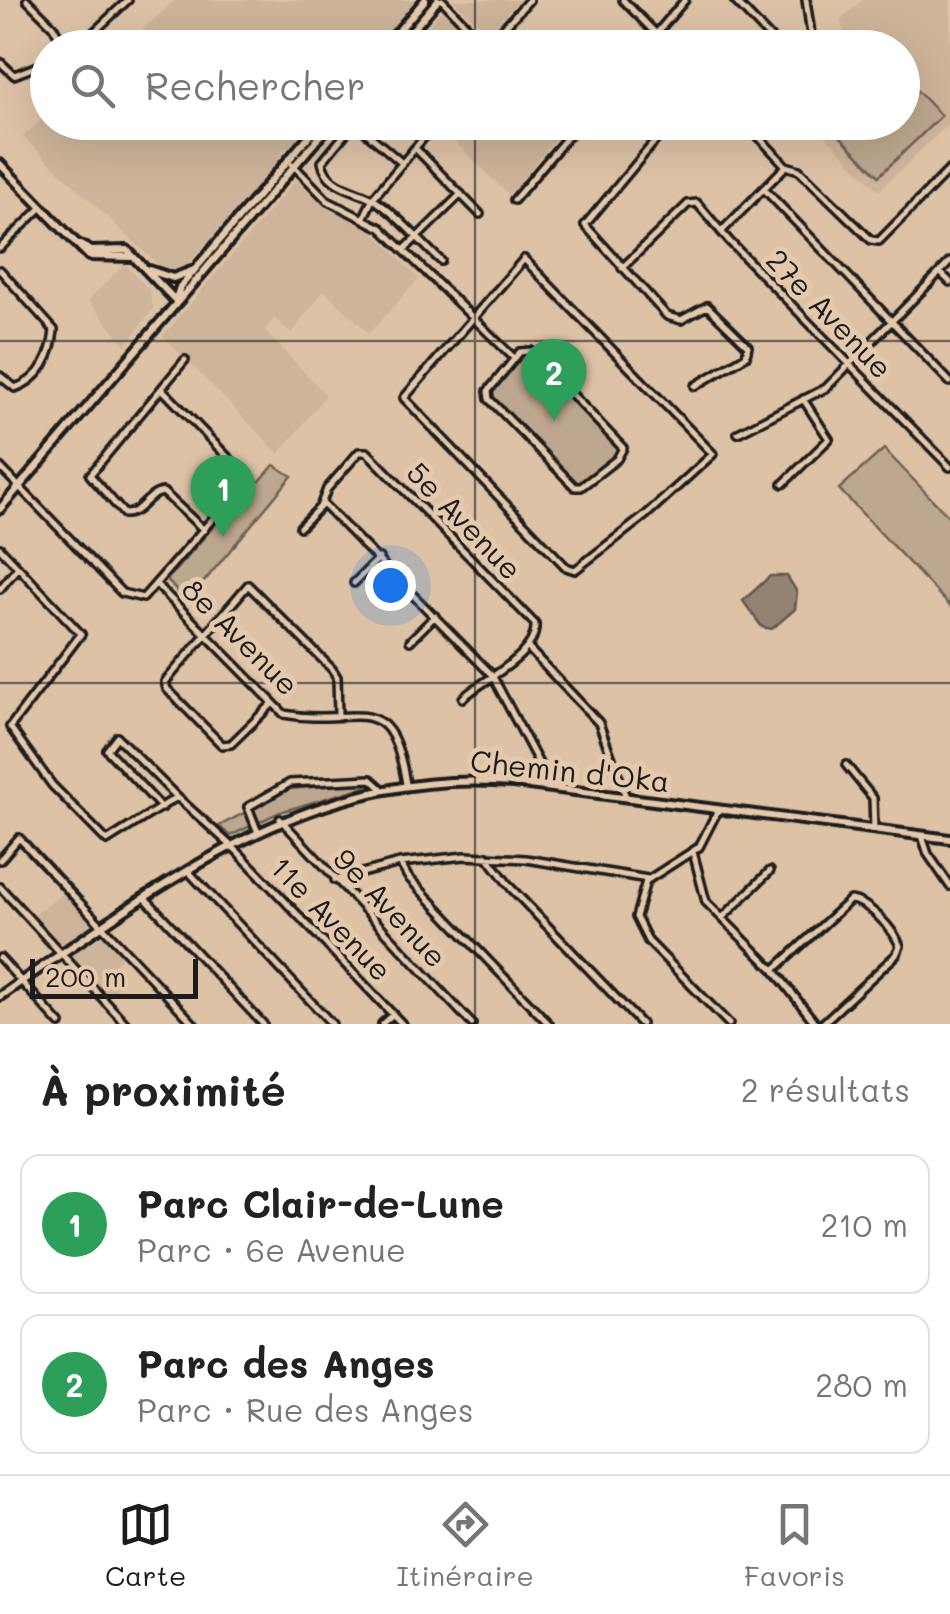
<!DOCTYPE html>
<html lang="fr">
<meta charset="utf-8">
<style>
:root{--surface:#fff;--page:#f2f2f2;--text:#222;--muted:#767676;--line:#e0e0e0;--accent:#1c1c1c}
body{margin:0;font-family:Mali,sans-serif;background:var(--page);color:var(--text)}
.scale{position:absolute;left:30px;bottom:25px;width:168px;box-sizing:border-box;padding-left:10px;border:5px solid #1c1c1c;border-top:0;font-size:28px;line-height:35px;white-space:nowrap;color:#1c1c1c;-webkit-text-stroke:8px #e5c9ac;paint-order:stroke}
.you{position:absolute;left:390px;top:585px;width:35px;height:35px;margin:-25px;border:8px solid #fff;border-radius:50%;background:#1a73e8;box-shadow:0 0 0 15px #1a73e833}
.badge{display:grid;place-items:center;width:65px;height:65px;border-radius:50%;background:var(--accent);color:#fff;font-size:32px;font-weight:700}
.pin{position:absolute;translate:-50% -82px;filter:drop-shadow(0 2px 5px #0008)}
.pin::after{content:'';position:absolute;top:52px;width:35px;height:30px;background:inherit;clip-path:polygon(0 0,100% 0,50% 100%)}
.list{margin:0;padding:0;list-style:none}
h2{display:flex;justify-content:space-between;align-items:center;height:130px;margin:0;padding:0 40px;font-size:42px}
h2 small{font-size:32px;font-weight:400;color:var(--muted)}
.list li{display:grid;grid-template-columns:65px 1fr auto;gap:30px;align-items:center;box-sizing:border-box;height:140px;margin:0 20px 20px;padding:0 20px;border:2px solid var(--line);border-radius:20px}
.list b{display:block;font-size:38px;white-space:nowrap}
.list p{margin:0;font-size:32px;white-space:nowrap;color:var(--muted)}
.list em{font-size:32px;font-style:normal;color:var(--muted)}
.icon{flex:none;width:55px;height:55px;fill:none;stroke:currentColor;stroke-width:2;stroke-linecap:round;stroke-linejoin:round}
.map{position:relative;flex:none;width:950px;height:1024px;overflow:hidden}
.search{position:absolute;background:var(--surface);box-shadow:0 10px 40px #0002;left:30px;right:30px;top:30px;height:110px;display:flex;align-items:center;gap:25px;box-sizing:border-box;padding:0 35px;border-radius:55px;color:var(--muted);font-size:38px}
.sheet{height:450px;background:var(--surface)}
nav{display:flex;justify-content:space-around;align-items:center;box-sizing:border-box;height:140px;border-top:2px solid var(--line);background:var(--surface);font-size:28px;color:var(--muted)}
nav a{display:grid;justify-items:center;gap:5px}
nav .on{color:var(--accent)}
.map>svg:first-child{display:block}
.built{fill:#cdb49a}
.green{fill:#bda78f;stroke:#6c6256;stroke-width:2.5}
.water{fill:#948272;stroke:#645950;stroke-width:2.5}
.lines{fill:none;stroke-linecap:round;stroke-linejoin:round}
.street-casing{stroke:#1c1c1c;stroke-width:12}
.secondary-casing{stroke:#1c1c1c;stroke-width:14}
.street{stroke:#e5c9ac;stroke-width:5}
.secondary{stroke:#e5c9ac;stroke-width:6}
.grid{fill:none;stroke:#1c1c1c;stroke-width:2.5;stroke-opacity:0.55}
.labels{text-anchor:middle;dominant-baseline:central;stroke-width:10;stroke-linejoin:round;paint-order:stroke}
.street-label{font-size:30px;fill:#1c1c1c;stroke:#e5c9ac}
</style>
<div class="map">
<svg width="950" height="1024" viewBox="0 0 950 1024">
<rect width="100%" height="100%" fill="#ddc2a6"/>
<filter id="ink" filterUnits="userSpaceOnUse"><feTurbulence type="fractalNoise" baseFrequency=".01" numOctaves="2"/><feDisplacementMap in="SourceGraphic" scale="20" xChannelSelector="R" yChannelSelector="G"/><feConvolveMatrix kernelMatrix="1 2 1 2 8 2 1 2 1" color-interpolation-filters="sRGB"/></filter>
<g filter="url(#ink)">
<!-- built -->
<path class="built" d="M175,0H417L376,47H123Z
M453,0H519L489,33Z
M862,0H950V122L879,191L813,123L902,122V48L847,47L841,20Z
M444,8L481,47L409,48Z
M47,115L48,122L312,123L290,148H284L274,168L186,266L164,270L23,137Z
M436,123H555L560,133L509,195Z
M296,180L323,205L372,230L419,279L369,333L324,290L292,333L274,318L265,331L326,395L279,454L163,336Z
M125,264L150,291L153,309L126,345L88,300Z
M65,892L95,926L63,947L34,915Z
M104,935L125,954L109,969L121,984L106,998L71,954Z"/>
<!-- green -->
<path class="green" d="M903,76L941,116L879,176L827,123L902,122Z
M531,351L619,442L623,453L581,487H575L489,399L488,391L520,352Z
M884,449L950,518V606L839,489Z
M274,465L292,476L187,602L167,580L254,480L260,481Z
M369,782L367,786L280,812L230,836L219,826L290,789Z"/>
<!-- water -->
<path class="water" d="M770,576H787L797,592L795,609L772,629L762,627L743,601Z"/>
<g class="lines">
<defs>
<path id="street" d="M27,0L53,26L65,48
M442,0L488,48
M623,0L670,48
M734,0L780,48
M487,46L529,0
M77,48L128,0
M644,48L685,0
M799,48L811,34L806,0
M0,62L14,75L48,62
M355,122L322,162C327,189 359,189 376,201C400,217 420,242 441,261
M561,122L572,133
M671,122L585,225L667,316L681,320L707,306L748,346L746,356L695,386
M745,122L786,166L799,170L871,240L879,241L950,169
M355,123L402,163
M415,148L480,214
M292,164L328,201L381,228L514,358
M764,189L950,382
M514,200L580,122
M364,217L373,198L431,129
M723,230L786,166
M0,248L42,207
M404,250L461,194
M524,259L713,454L646,515L575,570L566,567L404,398Z
M622,268L688,204L697,203L730,242L950,467
M0,270L54,330C52,355 41,379 15,388L0,376
M940,272L950,282
M531,351L623,448L617,459L581,487H575L489,399L488,391L520,352Z
M185,360L90,475L124,514C141,515 146,494 163,492L204,530
M738,433L826,388L950,262
M0,467L122,593L143,598L245,482L243,473L162,389
M783,484L829,439L803,399
M322,503L492,675L545,775L546,786
M300,527L320,507L327,489L359,452H367L535,624C538,656 483,679 463,698
M0,548L81,634L10,727L52,785L107,841L177,797L237,851L402,1024
M354,583L379,558
M157,585L284,714C357,728 390,684 406,784
M0,589L18,567
M410,641L435,616
M527,647L599,723L626,797
M271,705L231,744L222,745L167,689L165,682L248,585L332,669L337,677L338,715
M846,765L873,798L874,830
M162,808L107,750L117,737L177,797
M718,810L699,847L646,881L636,917L648,941L729,1024
M280,819L472,1024
M257,830L248,807L290,783L371,779L381,788
M922,836L928,854L950,886
M693,852L706,902L774,970L816,1024
M487,856L511,888L641,1024
M0,860L19,838L22,841L194,1024
M400,863L408,877L549,1024
M188,871L332,1024
M335,880L400,863L465,856L526,859L648,879
M0,887L126,1024
M146,899L263,1024
M722,918L770,871
M0,958L60,1024
M774,970L850,900C868,901 894,930 900,946L896,955L822,1024
M382,1024L393,1014"/>
<path id="secondary" d="M384,48L425,0
M397,48L438,0
M0,164L76,243L91,251L127,250L175,300
M77,244L89,256L133,257
M149,270L173,278L194,270
M176,299L180,287L321,122
M0,509L332,122
M0,996C162,886 306,766 513,783L950,839"/>
</defs>
<!-- street casing -->
<use href="#street" class="street-casing"/>
<!-- secondary casing -->
<use href="#secondary" class="secondary-casing"/>
<!-- street -->
<use href="#street" class="street"/>
<!-- secondary -->
<use href="#secondary" class="secondary"/>
</g>
</g>
<!-- grid -->
<path class="grid" d="M475,0V48M475,122V1024M0,341H950M0,683H950"/>
<g class="labels">
<!-- street labels -->
<g class="street-label">
<text transform="translate(830 313) rotate(46)">27e Avenue</text>
<text transform="translate(465 520) rotate(46)">5e Avenue</text>
<text transform="translate(241 636) rotate(45)">8e Avenue</text>
<text transform="translate(570 770) rotate(6)">Chemin d'Oka</text>
<text transform="translate(391 907) rotate(47)">9e Avenue</text>
<text transform="translate(332 918) rotate(46)">11e Avenue</text>
</g>
</g>
</svg>
<div class="scale">200 m</div>
<div class="you"></div>
<div class="pin badge" style="left:223px;top:537px;background:#2e9e5b">1</div>
<div class="pin badge" style="left:554px;top:421px;background:#2e9e5b">2</div>
<div class="search"><svg class="icon" aria-label="search" viewBox="0 0 24 24"><circle cx="10" cy="10" r="6"/><path d="M15 15l6 6"/></svg>Rechercher</div>
</div>
<section class="sheet">
<h2>À proximité<small>2 résultats</small></h2>
<ul class="list">
<li><span class="badge" style="background:#2e9e5b">1</span><div><b>Parc Clair-de-Lune</b><p>Parc · 6e Avenue</p></div><em>210 m</em></li>
<li><span class="badge" style="background:#2e9e5b">2</span><div><b>Parc des Anges</b><p>Parc · Rue des Anges</p></div><em>280 m</em></li>
</ul>
</section>
<nav>
<a class="on"><svg class="icon" aria-label="map" viewBox="0 0 24 24"><path d="M3 6l6-2 6 2 6-2v14l-6 2-6-2-6 2zM9 4v14M15 6v14"/></svg>Carte</a>
<a><svg class="icon" aria-label="directions" viewBox="0 0 24 24"><path d="M12 3l9 9-9 9-9-9zM9 14v-3h6M13 9l2 2-2 2"/></svg>Itinéraire</a>
<a><svg class="icon" aria-label="saved" viewBox="0 0 24 24"><path d="M7 4h10v16l-5-4-5 4z"/></svg>Favoris</a>
</nav>
